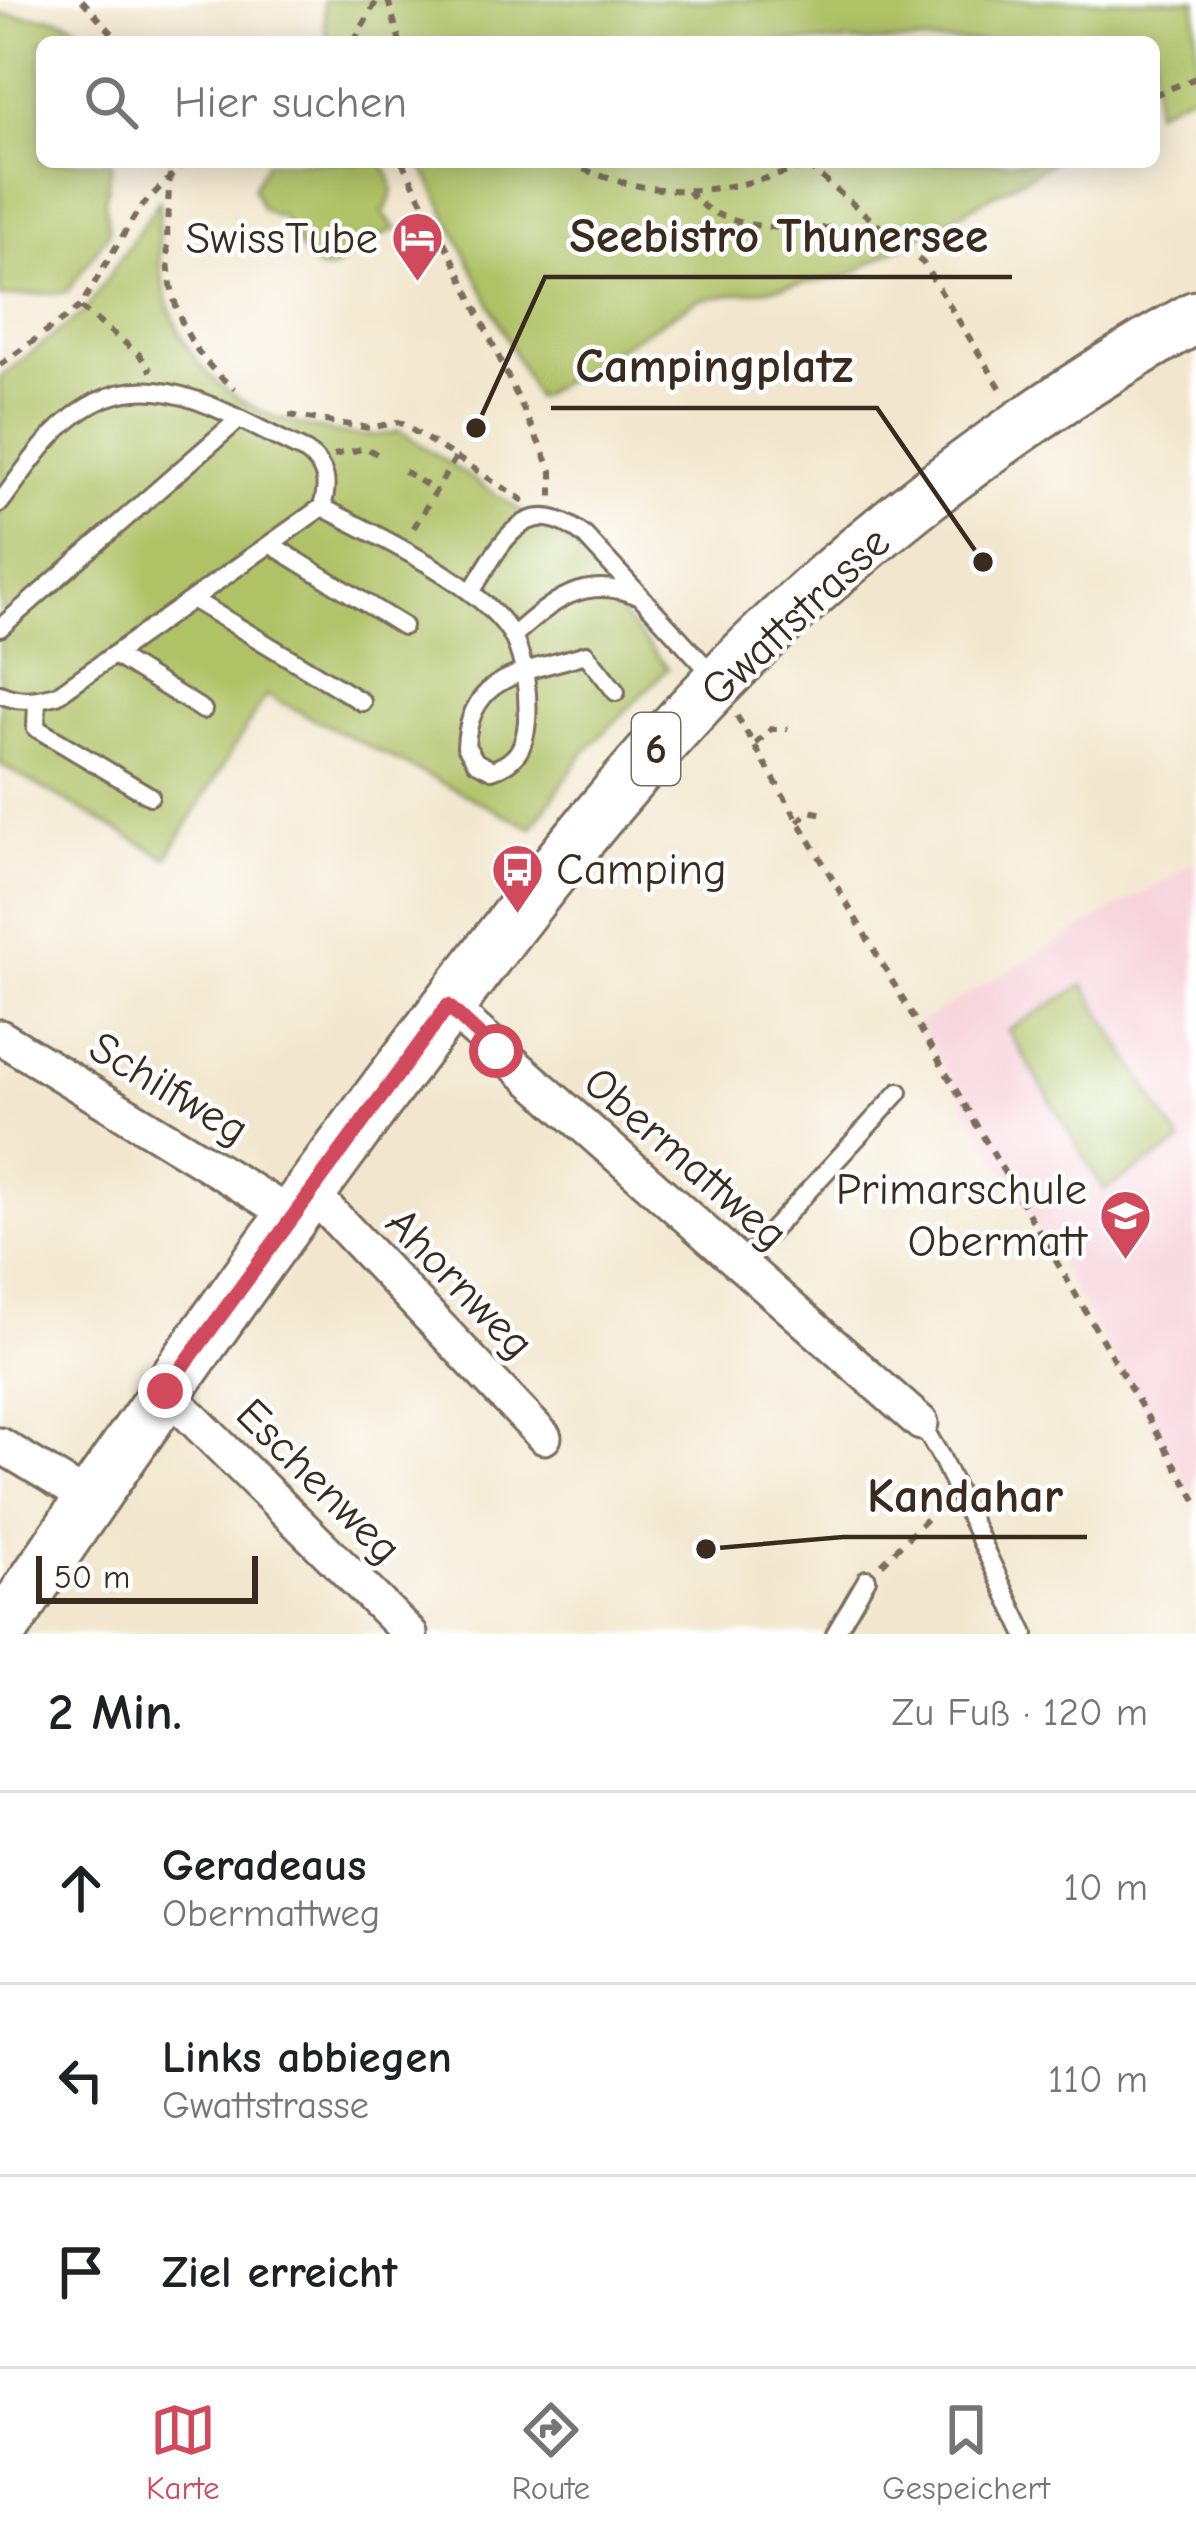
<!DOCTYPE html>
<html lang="de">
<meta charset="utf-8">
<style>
:root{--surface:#fff;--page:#f2f2f2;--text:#202124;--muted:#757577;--line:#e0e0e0;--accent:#d1495b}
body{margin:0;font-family:"Comic Neue",sans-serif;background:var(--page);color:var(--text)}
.scale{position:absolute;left:36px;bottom:30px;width:222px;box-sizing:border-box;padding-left:12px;border:6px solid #3b2a1e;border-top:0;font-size:33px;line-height:42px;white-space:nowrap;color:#3b2a1e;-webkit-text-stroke:9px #fff;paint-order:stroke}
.stop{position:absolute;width:36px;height:36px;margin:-27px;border:9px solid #d1495b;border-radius:50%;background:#fff}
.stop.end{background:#d1495b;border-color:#fff;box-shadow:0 3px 12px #0008}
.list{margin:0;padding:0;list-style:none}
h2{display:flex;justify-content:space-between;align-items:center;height:156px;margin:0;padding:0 48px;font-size:51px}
h2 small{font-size:39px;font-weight:400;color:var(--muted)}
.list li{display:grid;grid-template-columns:78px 1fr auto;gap:36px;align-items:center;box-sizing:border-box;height:192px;padding:0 48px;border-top:3px solid var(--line)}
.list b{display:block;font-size:45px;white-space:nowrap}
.list p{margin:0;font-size:39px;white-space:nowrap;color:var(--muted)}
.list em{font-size:39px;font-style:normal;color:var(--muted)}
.icon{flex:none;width:66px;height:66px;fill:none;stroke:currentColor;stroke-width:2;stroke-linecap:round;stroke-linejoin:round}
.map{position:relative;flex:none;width:1196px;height:1634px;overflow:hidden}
.search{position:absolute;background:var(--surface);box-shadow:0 6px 30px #0003;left:36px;right:36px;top:36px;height:132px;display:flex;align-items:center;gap:30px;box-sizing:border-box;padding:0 42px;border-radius:18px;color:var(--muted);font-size:45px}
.sheet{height:732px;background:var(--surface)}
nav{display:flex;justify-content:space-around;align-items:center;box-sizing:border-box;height:168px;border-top:3px solid var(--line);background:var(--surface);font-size:33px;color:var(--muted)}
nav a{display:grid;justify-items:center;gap:6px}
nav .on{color:var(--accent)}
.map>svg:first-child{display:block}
.built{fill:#f6cfd8}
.green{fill:#afc266;stroke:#757642;stroke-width:3}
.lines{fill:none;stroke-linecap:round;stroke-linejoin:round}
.lane-casing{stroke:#7b6c5c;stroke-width:22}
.street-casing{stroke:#7b6c5c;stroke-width:39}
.primary-casing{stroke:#7b6c5c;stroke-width:57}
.path{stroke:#7b6c5c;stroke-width:6;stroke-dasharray:9 9;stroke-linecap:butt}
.lane{stroke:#fff;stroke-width:16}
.street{stroke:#fff;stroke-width:33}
.primary{stroke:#fff;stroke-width:51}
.route{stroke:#d1495b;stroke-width:15}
.labels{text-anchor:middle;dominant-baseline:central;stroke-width:9;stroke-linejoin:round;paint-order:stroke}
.shield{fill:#fff;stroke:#766a62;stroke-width:3}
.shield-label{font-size:42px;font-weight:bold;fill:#3b2a1e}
.poi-label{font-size:45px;fill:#3b2a1e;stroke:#fff;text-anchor:end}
.street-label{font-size:45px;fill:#3b2a1e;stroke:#fff}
.leader{fill:none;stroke:#3b2a1e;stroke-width:4.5}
.callout-dot{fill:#3b2a1e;stroke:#fff;stroke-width:4.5}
.callout-label{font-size:48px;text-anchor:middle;font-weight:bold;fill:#3b2a1e;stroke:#fff;stroke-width:9;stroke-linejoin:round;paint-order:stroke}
</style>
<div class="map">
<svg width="1196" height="1634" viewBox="0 0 1196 1634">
<rect width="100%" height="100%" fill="#fff"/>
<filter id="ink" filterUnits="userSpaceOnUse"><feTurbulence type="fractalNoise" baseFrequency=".00833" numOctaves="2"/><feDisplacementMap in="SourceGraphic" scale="24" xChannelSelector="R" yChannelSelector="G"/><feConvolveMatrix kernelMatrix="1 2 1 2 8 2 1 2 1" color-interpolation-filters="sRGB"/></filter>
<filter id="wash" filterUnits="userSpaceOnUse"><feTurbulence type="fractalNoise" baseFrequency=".004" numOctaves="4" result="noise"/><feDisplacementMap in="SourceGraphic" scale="48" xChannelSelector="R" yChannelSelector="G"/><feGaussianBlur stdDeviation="2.7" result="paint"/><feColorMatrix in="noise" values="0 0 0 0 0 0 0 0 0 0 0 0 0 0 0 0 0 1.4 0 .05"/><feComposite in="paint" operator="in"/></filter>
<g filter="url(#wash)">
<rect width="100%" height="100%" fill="#f2e7ce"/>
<!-- built -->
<path class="built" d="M1196,862V1500L918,1023Z"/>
<!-- green -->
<path class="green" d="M323,0H1196V91L1154,111V42H327Z
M0,14C30,20 75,8 89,42H42V162H112L105,202L109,232L67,292L0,297Z
M267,162H380C394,179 398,194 383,213L396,229L381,236L369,233C361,241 342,264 337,267C307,282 295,232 281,215L275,216L262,209L253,188Z
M417,162H1053L846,277L697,300L536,398L426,173Z
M160,199C150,312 192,401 309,427C337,433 372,440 400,431L586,554L619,612L668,668L583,754L532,828L266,695L167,858L0,764V377L85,311Z
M1084,985L1181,1143L1104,1190L1008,1030Z"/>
</g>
<g filter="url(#ink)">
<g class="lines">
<defs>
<path id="lane" d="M0,503C17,481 33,456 52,436C137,346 215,410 307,452C327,468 329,483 322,507C373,534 489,587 514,639C525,663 529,695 527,721C525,747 517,762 492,770L476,762L466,746C470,672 527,673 586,654L616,692
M270,544L403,626
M471,592C501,545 524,488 585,536L714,676
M192,599L362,702
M0,628L238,420
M513,636C551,603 581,575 633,594
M114,655L203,710
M0,694C19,703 37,700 57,695L322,507
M37,700L36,728L150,796
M740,1265L899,1092
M921,1423L941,1457L1025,1634
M835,1634L867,1579"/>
<path id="street" d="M448,1006L921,1423
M0,1037L291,1215
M310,1191L544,1437
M165,1391L410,1634
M0,1445L89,1499"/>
<path id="primary" d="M0,1633C120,1454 244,1280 372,1107C481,962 589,816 715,685C852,543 1024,412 1196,317"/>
</defs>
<!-- lane casing -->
<use href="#lane" class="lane-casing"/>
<!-- street casing -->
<use href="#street" class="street-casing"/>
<!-- primary casing -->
<use href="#primary" class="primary-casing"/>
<!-- path -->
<path class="path" d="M82,0L120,42
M388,0L400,42
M354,42L377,0
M1154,95L1196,78
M402,162L454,261L552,471V501
M567,162C664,206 724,193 820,162
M808,166L923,263L1003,392
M170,174C164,259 161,332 235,389
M688,191C727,242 821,225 882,227
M81,308L139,354L151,371
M0,365L80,307L139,209L185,162
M289,415L369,428L399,422L456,457L413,529
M334,455L367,448L383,458
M456,457L524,501
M404,471L436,491
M737,716L1196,1500
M756,744L771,729H788
M798,822L809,811L824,814
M882,1564L940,1505"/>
<!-- lane -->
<use href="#lane" class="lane"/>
<!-- street -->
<use href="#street" class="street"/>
<!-- primary -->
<use href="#primary" class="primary"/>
</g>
</g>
<g class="lines" filter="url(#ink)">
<!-- route -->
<path class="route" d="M165,1391L448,1006L496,1051"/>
</g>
<!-- icons -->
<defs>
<symbol id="hotel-pin" viewBox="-11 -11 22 30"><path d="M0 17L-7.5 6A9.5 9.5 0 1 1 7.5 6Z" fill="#d1495b" stroke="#fff"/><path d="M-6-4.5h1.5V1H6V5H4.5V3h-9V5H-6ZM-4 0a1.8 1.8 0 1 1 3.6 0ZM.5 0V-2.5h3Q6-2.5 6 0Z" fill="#fff"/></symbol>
<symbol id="bus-pin" viewBox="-11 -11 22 30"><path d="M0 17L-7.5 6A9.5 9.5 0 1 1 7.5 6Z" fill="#d1495b" stroke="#fff"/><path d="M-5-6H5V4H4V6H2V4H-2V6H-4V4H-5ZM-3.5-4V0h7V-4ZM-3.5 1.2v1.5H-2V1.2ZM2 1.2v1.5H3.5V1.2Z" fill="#fff"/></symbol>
<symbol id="school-pin" viewBox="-11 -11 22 30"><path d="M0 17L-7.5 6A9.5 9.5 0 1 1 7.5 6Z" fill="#d1495b" stroke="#fff"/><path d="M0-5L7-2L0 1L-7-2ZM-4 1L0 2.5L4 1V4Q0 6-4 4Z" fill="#fff"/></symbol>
</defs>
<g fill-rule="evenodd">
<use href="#hotel-pin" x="388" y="208" width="59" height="81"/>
<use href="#bus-pin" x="488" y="840" width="59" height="81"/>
<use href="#school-pin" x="1096" y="1186" width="59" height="81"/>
</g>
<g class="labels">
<!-- shield labels -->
<rect class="shield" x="632" y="713" width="48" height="72" rx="9"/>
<g class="shield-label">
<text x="656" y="749">6</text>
</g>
<!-- poi labels -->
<g class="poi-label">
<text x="378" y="238">SwissTube</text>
<text x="556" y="869" text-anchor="start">Camping</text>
<text x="1087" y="1189">Primarschule<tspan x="1087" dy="52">Obermatt</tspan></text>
</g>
<!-- street labels -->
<g class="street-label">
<text transform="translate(795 616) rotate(-43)">Gwattstrasse</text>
<text transform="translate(169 1088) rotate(31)">Schilfweg</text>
<text transform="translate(686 1158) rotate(41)">Obermattweg</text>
<text transform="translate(460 1283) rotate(46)">Ahornweg</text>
<text transform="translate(319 1481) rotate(45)">Eschenweg</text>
</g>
</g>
<!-- callouts -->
<path class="leader" d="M476 428L545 277H1012M983 562L877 408H551M706 1549L843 1537H1087"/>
<g class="callout-dot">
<circle cx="476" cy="428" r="12"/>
<circle cx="983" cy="562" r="12"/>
<circle cx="706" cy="1549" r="12"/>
</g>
<g class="callout-label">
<text x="779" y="252">Seebistro Thunersee</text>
<text x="714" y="382">Campingplatz</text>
<text x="965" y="1512">Kandahar</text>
</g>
</svg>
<div class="scale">50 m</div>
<div class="stop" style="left:496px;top:1051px"></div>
<div class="stop end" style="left:165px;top:1391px"></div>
<div class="search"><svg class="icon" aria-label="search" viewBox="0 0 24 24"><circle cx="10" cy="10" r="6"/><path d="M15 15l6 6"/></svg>Hier suchen</div>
</div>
<section class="sheet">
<h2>2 Min.<small>Zu Fuß · 120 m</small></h2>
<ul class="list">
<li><svg class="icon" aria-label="ahead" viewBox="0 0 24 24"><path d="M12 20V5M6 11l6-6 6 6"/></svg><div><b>Geradeaus</b><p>Obermattweg</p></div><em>10 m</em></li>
<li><svg class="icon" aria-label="left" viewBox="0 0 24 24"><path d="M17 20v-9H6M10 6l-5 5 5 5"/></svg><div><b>Links abbiegen</b><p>Gwattstrasse</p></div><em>110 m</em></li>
<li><svg class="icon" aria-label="arrive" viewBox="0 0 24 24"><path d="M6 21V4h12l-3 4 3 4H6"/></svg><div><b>Ziel erreicht</b></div></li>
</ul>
</section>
<nav>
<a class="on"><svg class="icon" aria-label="map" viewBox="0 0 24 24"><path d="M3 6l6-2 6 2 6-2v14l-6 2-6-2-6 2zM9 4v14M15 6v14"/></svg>Karte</a>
<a><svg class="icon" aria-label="directions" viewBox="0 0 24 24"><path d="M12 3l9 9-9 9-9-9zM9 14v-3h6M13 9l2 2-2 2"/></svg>Route</a>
<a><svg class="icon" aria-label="saved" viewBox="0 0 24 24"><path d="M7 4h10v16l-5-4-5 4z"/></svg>Gespeichert</a>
</nav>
